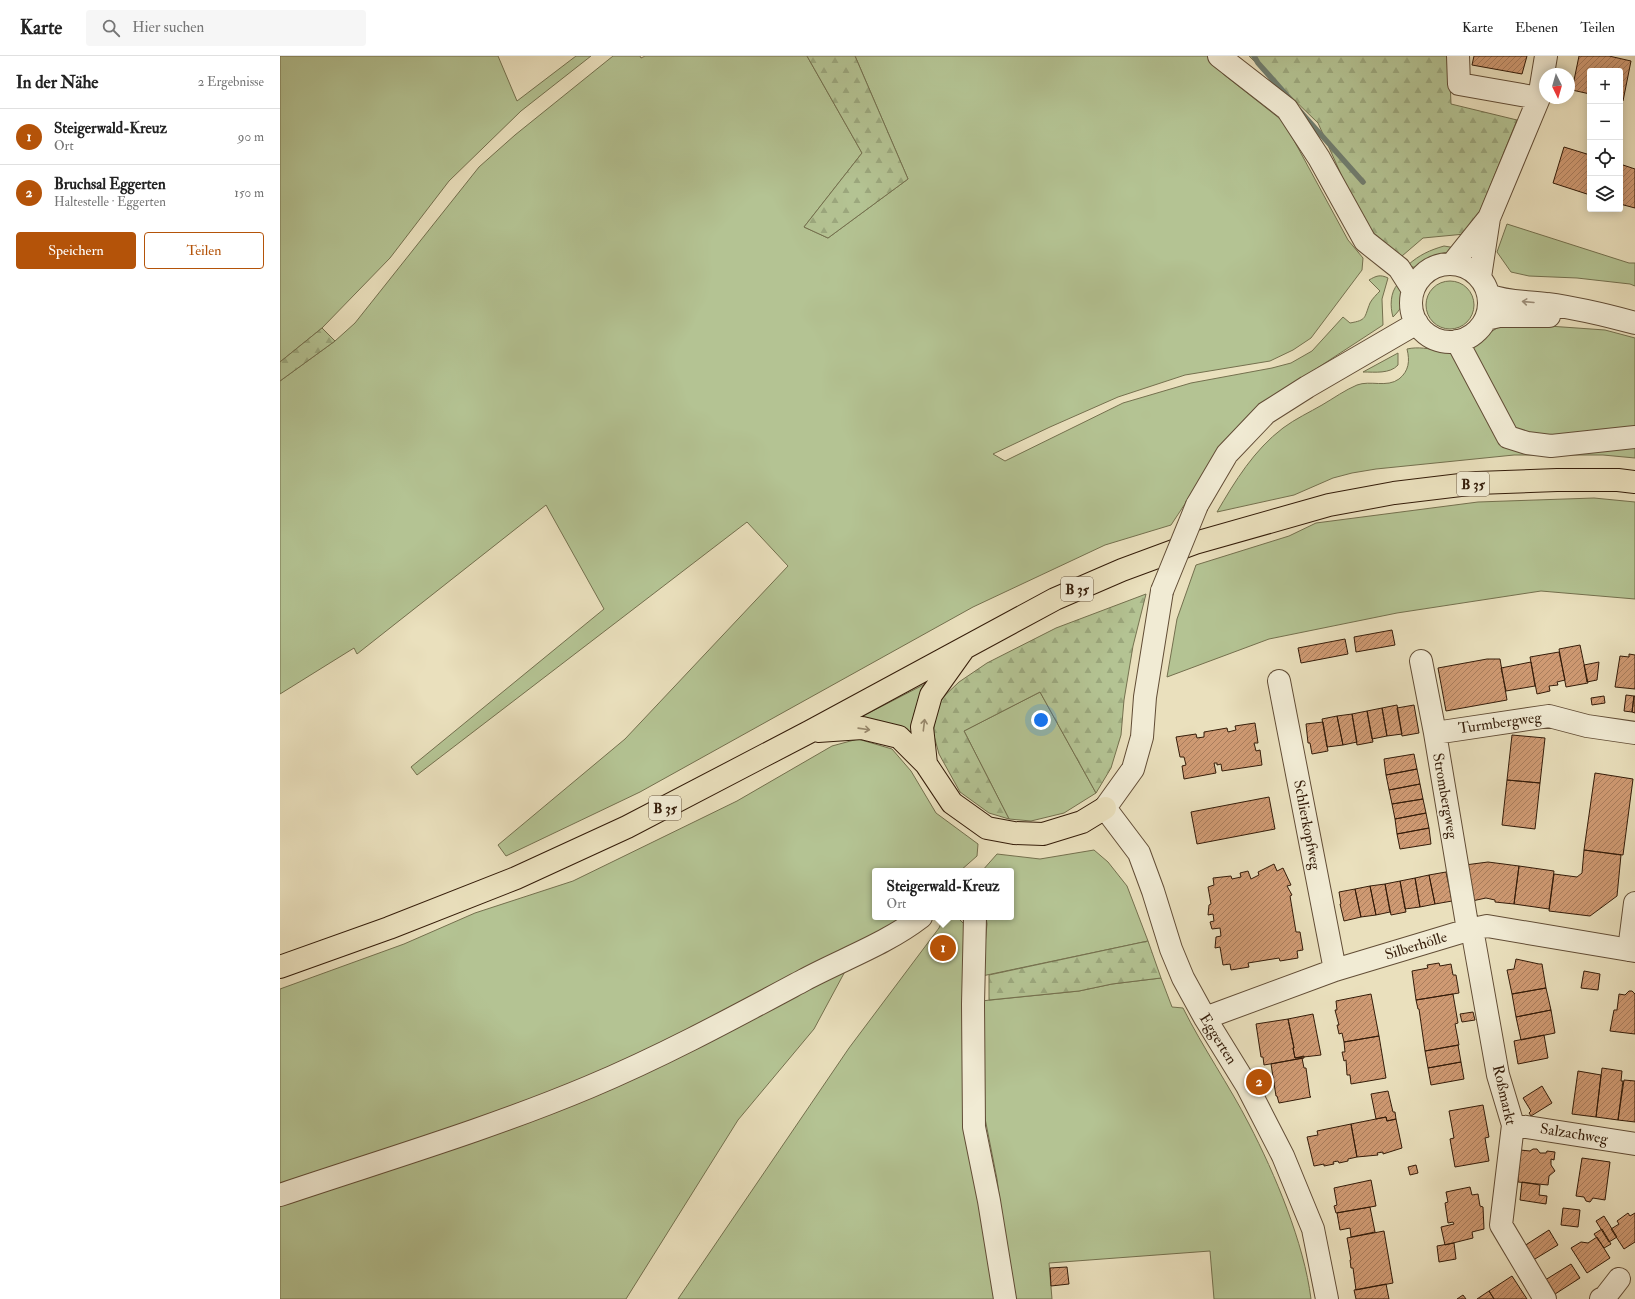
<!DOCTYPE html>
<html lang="de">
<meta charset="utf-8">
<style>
:root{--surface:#fff;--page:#f6f6f6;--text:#222;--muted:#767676;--line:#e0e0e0;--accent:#b45309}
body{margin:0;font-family:"IM FELL Double Pica",serif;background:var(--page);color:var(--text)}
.controls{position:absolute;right:12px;top:12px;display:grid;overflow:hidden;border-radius:4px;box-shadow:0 2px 10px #0003}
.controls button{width:36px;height:36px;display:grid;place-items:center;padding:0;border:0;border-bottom:1px solid var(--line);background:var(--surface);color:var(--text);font:20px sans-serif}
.compass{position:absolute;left:1259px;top:12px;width:36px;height:36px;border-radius:50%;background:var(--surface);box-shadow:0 2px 10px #0003;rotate:175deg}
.you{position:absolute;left:761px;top:664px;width:14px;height:14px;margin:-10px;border:3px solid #fff;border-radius:50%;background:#1a73e8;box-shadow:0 0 0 6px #1a73e833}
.badge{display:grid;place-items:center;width:26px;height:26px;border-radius:50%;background:var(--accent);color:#fff;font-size:13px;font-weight:700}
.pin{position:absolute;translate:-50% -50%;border:2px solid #fff;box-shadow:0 1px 4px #0006}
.popup{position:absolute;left:592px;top:812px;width:142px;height:52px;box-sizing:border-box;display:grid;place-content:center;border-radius:4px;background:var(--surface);filter:drop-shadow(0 1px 3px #0005);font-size:13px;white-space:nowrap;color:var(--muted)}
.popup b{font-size:15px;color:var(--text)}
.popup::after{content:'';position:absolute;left:50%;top:100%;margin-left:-8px;border:8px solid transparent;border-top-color:var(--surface)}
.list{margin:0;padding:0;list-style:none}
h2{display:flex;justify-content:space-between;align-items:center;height:52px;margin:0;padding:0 16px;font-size:17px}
h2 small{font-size:13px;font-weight:400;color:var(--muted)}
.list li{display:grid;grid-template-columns:26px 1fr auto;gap:12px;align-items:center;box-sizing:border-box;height:56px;padding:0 16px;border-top:1px solid var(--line)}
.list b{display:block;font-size:15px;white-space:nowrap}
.list p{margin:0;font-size:13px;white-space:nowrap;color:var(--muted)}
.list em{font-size:13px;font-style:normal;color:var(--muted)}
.actions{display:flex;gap:8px;padding:12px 16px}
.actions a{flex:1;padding:9px 0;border:1px solid var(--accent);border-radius:4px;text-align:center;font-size:14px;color:var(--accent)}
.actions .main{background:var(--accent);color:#fff}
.icon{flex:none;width:22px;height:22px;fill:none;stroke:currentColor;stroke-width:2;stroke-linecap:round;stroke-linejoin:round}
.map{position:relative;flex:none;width:1355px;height:1243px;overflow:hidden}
header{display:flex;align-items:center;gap:24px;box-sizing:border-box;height:56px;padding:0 20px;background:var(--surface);border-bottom:1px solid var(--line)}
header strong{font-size:19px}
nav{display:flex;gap:22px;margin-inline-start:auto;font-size:14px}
.search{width:280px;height:36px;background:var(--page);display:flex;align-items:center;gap:10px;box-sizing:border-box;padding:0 14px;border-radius:4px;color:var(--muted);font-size:15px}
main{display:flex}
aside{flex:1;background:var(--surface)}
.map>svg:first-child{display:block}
.green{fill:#b4c393;stroke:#74704e}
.forest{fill:url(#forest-firs);stroke:#74704e}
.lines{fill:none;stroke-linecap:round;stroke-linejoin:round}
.stream{stroke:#707d6f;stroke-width:5.5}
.building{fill:url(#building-hatch);stroke:#341c09}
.minor-casing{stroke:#624d36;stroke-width:24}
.major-casing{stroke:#341c09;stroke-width:24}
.minor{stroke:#f1ebd4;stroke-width:22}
.major{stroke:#eae0bd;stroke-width:22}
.minor-bridge-casing{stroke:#624d36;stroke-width:24;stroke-linecap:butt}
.minor-bridge{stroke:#f1ebd4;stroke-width:22}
.oneway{stroke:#9c8e79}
.oneway2{stroke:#98886c}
.labels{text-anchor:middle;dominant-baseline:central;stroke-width:3;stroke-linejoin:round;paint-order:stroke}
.shield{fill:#f1ebd4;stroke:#6d5a46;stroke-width:1}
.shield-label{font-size:14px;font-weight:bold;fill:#341c09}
.street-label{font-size:15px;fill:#341c09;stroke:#f1ebd4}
</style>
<header>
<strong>Karte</strong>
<div class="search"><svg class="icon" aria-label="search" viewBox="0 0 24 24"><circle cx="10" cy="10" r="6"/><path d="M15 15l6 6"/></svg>Hier suchen</div>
<nav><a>Karte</a><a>Ebenen</a><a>Teilen</a></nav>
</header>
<main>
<aside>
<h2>In der Nähe<small>2 Ergebnisse</small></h2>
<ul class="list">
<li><span class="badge">1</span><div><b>Steigerwald-Kreuz</b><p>Ort</p></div><em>90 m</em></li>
<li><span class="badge">2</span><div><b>Bruchsal Eggerten</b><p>Haltestelle · Eggerten</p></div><em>150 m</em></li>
</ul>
<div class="actions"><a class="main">Speichern</a><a>Teilen</a></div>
</aside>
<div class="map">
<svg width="1355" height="1243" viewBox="0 0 1355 1243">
<defs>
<pattern id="forest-firs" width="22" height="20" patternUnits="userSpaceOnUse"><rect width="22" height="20" fill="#b4c393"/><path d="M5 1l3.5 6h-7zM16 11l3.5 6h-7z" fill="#9ba77d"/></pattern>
<pattern id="building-hatch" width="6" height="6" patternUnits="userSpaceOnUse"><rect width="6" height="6" fill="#cf9a73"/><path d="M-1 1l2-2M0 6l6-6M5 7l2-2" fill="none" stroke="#a97d5d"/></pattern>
</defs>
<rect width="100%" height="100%" fill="#eae0bd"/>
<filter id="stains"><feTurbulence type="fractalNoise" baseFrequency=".005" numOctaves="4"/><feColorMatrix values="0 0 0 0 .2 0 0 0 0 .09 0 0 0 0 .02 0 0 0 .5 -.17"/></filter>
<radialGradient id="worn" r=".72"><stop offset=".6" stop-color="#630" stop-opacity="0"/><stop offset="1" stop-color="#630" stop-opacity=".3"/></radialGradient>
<!-- green -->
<path class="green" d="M0,0H218L237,45L296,0H311L241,55L169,125L110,202L42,272L0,306Z
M333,0H360L361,2L365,0H527L582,97L524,171L548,182L628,123L575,0H931L943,18L1004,66L1068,184L1083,202L1082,214L1031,282L1013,294L990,305L905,319L838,341L770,371L713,398L725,405L843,347L911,327L992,312L1011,307L1032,295L1063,261L1070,267C1087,264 1084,262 1090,247C1092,243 1097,238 1100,235L1089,224C1096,220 1100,218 1108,222L1102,243L1103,269L1016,326L950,380L891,469L825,489L693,551L360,736L226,800L218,789L345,683L508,510L467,466L137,719L131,711L324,553L266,449L77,598L74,592L0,638V325L55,285L75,267L199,111L235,79Z
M1227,168L1349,207H1355V230L1350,228L1297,222L1249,220L1231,216L1217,196Z
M1164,190L1176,192C1164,202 1143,218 1128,209C1139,199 1150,194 1164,190Z
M1146 249a24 24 0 1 1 48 0a24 24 0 1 1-48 0Z
M1118,228C1127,242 1124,250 1113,261C1110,251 1110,236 1118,228Z
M1226,267L1325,274L1355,282V402L1323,399H1234L1096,413L1072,417L1053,422L1014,439L937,456C955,425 974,394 1003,372C1015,363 1030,356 1042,349C1054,342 1065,334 1077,329C1090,324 1107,332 1119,323C1129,315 1130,305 1127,293C1149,288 1170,302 1191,293C1195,291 1197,286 1200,284C1208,277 1217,272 1226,267Z
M1118,297V309C1110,318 1095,316 1083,316Z
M1314,442L1355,446V543L1261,535L1117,557L989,583L887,621L897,563L916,509L1009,480L1036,467L1198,446Z
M645,628L648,631C635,650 631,659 633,682L581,661Z
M760,636L816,737L784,757L751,765L729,763L684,675Z
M578,683L612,693L631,715L656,757L698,788L697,800L680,815H595V861H624L569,908L534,973L458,1064L346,1243H0V933L124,888L195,857L293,825L457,745L552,690Z
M814,794L828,806L847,830L868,885L702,920L707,868L706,861H731V815H702L717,798L760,803Z
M664,861H677L686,870L718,1243H398L569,992L659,872Z
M881,922L892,951L903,952C923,992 949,1029 969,1068C995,1118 1024,1187 1031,1243H934L930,1195L769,1207L772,1243H734L728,1210L717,1123L701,1042V945L799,935L832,928Z"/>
<!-- forest -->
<path class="forest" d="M527,0H575L628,123L548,182L524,171L582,97Z
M969,0H1169L1171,48L1237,64L1200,155L1199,164L1185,178L1143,182L1122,200L1086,174L1038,67Z
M42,272L55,285L0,325V306Z
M866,538L853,590L844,644L841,679L831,712L816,737L760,636L684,675L729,763L709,757L680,736L659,698L653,676L659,645L679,626L707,607L776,572Z
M868,885L881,922L832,928L799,935L709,944V919Z"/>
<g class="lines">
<!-- stream -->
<path class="stream" d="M974,0L978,7L1010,43
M1019,54L1083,126"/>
</g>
<!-- building -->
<path class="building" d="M1194,0H1247L1242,18L1192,9Z
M1299,0H1329L1351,5L1343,45L1340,44V15H1310V38L1292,34Z
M1284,91L1310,99V139L1273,127Z
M1340,108L1355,113V152L1340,148Z
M1112,574L1115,589L1076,596L1074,581Z
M1065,583L1068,598L1021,607L1018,592Z
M1300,589L1308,627L1286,631L1279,593Z
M1279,596L1285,624L1277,626L1278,629L1269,630L1270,635L1257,638L1250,601Z
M1349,598L1355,599V633L1335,631L1340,600L1349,601Z
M1207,603H1220L1227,644L1166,655L1158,612Z
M1251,606L1255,630L1226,635L1221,612Z
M1319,606L1317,624L1307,626L1304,609Z
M1346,639L1354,640L1352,656L1344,655Z
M1324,640L1325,647L1312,649L1311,642Z
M1354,640H1355V657L1352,656Z
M1117,649L1122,678L1107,680L1102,652Z
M1134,649L1139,677L1122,680L1117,652Z
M1102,652L1107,680L1092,683L1087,655Z
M1087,655L1093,686L1077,689L1072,658Z
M1072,658L1077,686L1063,689L1057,660Z
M1057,660L1063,689L1047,691L1042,663Z
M1043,666L1048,695L1032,698L1030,687H1028L1026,668Z
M975,667L978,687H974L976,695L980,694L982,709L942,715L941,708L937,709V707H934L936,717L904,723L902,710L906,709L904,701H900L896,681L916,678L917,682L924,681V676L947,672L948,676L956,674L955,670Z
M1232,679L1265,682L1260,727L1227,724Z
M1134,698L1137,713L1106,719L1104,703Z
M1137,713L1140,728L1109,734L1106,719Z
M1315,717L1353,723L1343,799L1304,794Z
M1227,724L1260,727L1255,773L1222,769Z
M1140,728L1143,743L1112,748L1109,734Z
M989,741L995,773L917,788L911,756Z
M1143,743L1146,757L1115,763L1112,748Z
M1146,757L1149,772L1117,778L1115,763Z
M1149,772L1151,788L1120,793L1117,778Z
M1304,794L1341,799L1337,840L1310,860L1269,855L1274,818L1297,821L1302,817Z
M1208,806L1239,810L1234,848L1215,846V844L1206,842L1192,845L1185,809Z
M994,808L997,815L1003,812L1011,829L1007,830L1012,839L1010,840L1016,876H1020L1023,894L1017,895L1018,902L1000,905L999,902L968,907L969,911L951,914L950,908L943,909L940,891L935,892L936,881L941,880L940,872L932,873L930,866L934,865L933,858L928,859L929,849L931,848L928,831L934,829L933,822L951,820L952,823L961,821L960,817L968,815L971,823L979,819L978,816Z
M1239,810L1274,815L1269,853L1234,848Z
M1166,816L1172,845L1155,848L1149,819Z
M1149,819L1155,848L1140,851L1135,822Z
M1135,822L1140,851L1125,853L1120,825Z
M1120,825L1126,856L1111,859L1105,828Z
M1105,828L1110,856L1096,859L1090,830Z
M1090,830L1096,859L1081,861L1075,833Z
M1075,833L1081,861L1064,865L1060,848H1061L1059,836Z
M1236,903L1259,908H1262L1266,932L1232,938L1227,914L1234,913Z
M1159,907L1160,910L1171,908L1173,919H1176L1179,937L1136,944L1132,915L1148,912L1147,909Z
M1304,915L1320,918L1318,934L1301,932Z
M1266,932L1271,954L1236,961L1232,938Z
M1349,935H1352L1355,938V978L1330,975L1334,954H1337L1339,938L1345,939Z
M1091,938L1099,980L1064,986L1062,977L1059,978L1057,969H1059L1055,954H1057L1056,945Z
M1173,938L1178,967L1175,968L1179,989L1145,995L1139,953H1138L1136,944Z
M1271,954L1275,977L1241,984L1236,961Z
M1193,956L1195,964L1182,966L1180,958Z
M1033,958L1041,999L1015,1002L1013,992H1014L1008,963Z
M1008,963L1014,992H1013L1015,1002L1024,1000V1002L984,1009L983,1001H981L976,968Z
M1264,979L1268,1002L1238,1008L1234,985Z
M1099,980L1106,1022L1071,1028L1070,1019H1067L1066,1004L1064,1005L1062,996H1065L1064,986Z
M1178,989L1181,1006L1148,1012L1145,995Z
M1022,1002L1024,1012H1026L1030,1040L1031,1041L999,1047L997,1040H996L991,1008Z
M1181,1006L1184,1023L1151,1029L1148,1012Z
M1322,1012L1342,1015L1341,1025H1343L1338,1064L1316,1061Z
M1298,1015L1321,1019L1316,1061L1292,1058Z
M1344,1024L1355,1025V1066L1338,1064Z
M1262,1030L1272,1047L1251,1060L1249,1057L1251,1055L1243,1042Z
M1108,1035L1113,1056H1115L1116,1063L1107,1065L1106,1061L1096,1063L1091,1038Z
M1203,1049L1209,1081L1205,1082L1209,1105L1175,1111L1170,1083L1174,1082L1169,1055Z
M1106,1061L1107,1065L1116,1063L1122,1092L1103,1098V1096L1097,1097L1098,1099L1077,1101L1071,1068Z
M1071,1068L1077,1101L1068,1103V1105L1059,1107L1058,1105L1053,1106L1054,1108L1044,1110V1108L1034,1110L1027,1081L1038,1079L1037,1075Z
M1253,1093H1257L1260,1097H1266L1267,1095L1275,1096L1274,1104L1271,1103V1109L1275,1115L1269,1120L1268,1129L1238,1126L1240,1094L1250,1095Z
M1302,1102L1330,1106L1325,1144L1313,1142L1310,1146L1306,1145L1304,1141L1296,1140Z
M1136,1109L1138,1117L1130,1119L1128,1111Z
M1091,1124L1096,1150L1056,1157L1054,1150L1057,1149L1054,1132Z
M1242,1126L1260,1129L1259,1139L1267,1140L1266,1148L1240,1144Z
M1190,1131L1192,1139L1198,1138L1200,1150L1203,1151L1204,1173L1192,1176L1193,1182L1165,1189L1161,1171L1174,1168L1173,1166L1168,1167L1165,1147L1168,1146L1166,1136Z
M1090,1151L1095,1176L1071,1181L1070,1172L1060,1174L1057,1157Z
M1283,1152L1300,1154L1298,1171L1281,1169Z
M1348,1157L1350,1160L1355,1157V1186L1344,1193L1331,1173L1339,1168L1337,1165Z
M1324,1160L1337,1181L1329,1186L1316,1165Z
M1322,1173L1331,1188L1324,1192L1314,1178Z
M1269,1174L1278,1189L1250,1206L1241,1192Z
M1104,1175L1113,1227L1076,1234L1073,1212H1071L1070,1204H1071L1067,1182Z
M1317,1181L1330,1202L1307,1217L1291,1192L1301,1186L1308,1187Z
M1174,1187L1176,1203L1159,1206L1157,1190Z
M1291,1208L1300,1222L1272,1240L1262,1226Z
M787,1211L789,1228L771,1230L770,1212Z
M1232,1220L1247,1243H1214L1209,1235Z
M1106,1228L1109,1243H1076L1074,1234Z
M1209,1235L1214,1243H1197Z
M1183,1239L1186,1243H1177Z"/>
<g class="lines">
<defs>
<path id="minor" d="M939,0L1007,53L1039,102L1085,185L1119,212L1133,234
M1178,0L1179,28L1259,42
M1172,208L1208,163
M1131 247a39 39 0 1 1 78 0a39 39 0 1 1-78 0Z
M1200,221L1209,162L1259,42L1266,0
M1209,239C1227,247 1248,245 1267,248C1297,252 1326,259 1355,267
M1206,263L1219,260H1269
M1177,285L1228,381L1247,387L1271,390L1355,381
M917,449L947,398L986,357L1027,331L1137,267
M882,535L865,641L862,681L853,713L825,752L859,797L873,835L891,893L903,922L925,962L967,1030L1003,1100L1033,1173L1047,1243
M1141,605L1155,677L1188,874
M999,625L1055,914
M1155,677L1269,660L1307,670L1355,677
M695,861L693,948L694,1071L709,1145L725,1243
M1192,873L1218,1019L1233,1069L1221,1169L1265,1243
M1349,894L1355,847
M925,962L1055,914L1188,874L1207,870L1355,895
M1233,1069L1355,1088
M0,1139C104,1104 209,1073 309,1031C383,1000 453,962 524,924C563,903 606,888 641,861
M1321,1243L1325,1241L1339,1223"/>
<path id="major" d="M538,675L582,672L619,681L646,708L672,747L707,772L734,777L763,778L802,766L825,752
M646,708L642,671L651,639L683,594
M0,911L109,872L236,822L347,771L531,675L775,543L842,514L915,487L1049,449L1114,437L1197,427L1277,424H1338L1355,426"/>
</defs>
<!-- minor casing -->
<use href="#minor" class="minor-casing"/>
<!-- major casing -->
<use href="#major" class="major-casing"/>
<!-- minor -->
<use href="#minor" class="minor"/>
<!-- major -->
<use href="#major" class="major"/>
<defs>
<path id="minor-bridge" d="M882,535L917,449"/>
</defs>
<!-- minor-bridge casing -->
<use href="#minor-bridge" class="minor-bridge-casing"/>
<!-- minor-bridge -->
<use href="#minor-bridge" class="minor-bridge"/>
</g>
<!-- one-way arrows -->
<defs><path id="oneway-shaft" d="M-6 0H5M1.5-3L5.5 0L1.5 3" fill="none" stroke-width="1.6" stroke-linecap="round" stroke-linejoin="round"/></defs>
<use class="oneway" href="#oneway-shaft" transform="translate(1248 246) rotate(-175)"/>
<g class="oneway2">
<use href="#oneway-shaft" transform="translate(644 669) rotate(-83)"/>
<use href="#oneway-shaft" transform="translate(584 673) rotate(8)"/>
</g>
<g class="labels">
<!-- shield labels -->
<g class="shield">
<rect x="1177" y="416" width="32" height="24" rx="3"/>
<rect x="781" y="521" width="32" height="24" rx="3"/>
<rect x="369" y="740" width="32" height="24" rx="3"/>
</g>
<g class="shield-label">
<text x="1193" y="428">B 35</text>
<text x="797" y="533">B 35</text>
<text x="385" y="752">B 35</text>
</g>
<!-- street labels -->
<g class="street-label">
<text transform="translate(1220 667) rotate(-8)">Turmbergweg</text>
<text transform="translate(1165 740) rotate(80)">Strombergweg</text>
<text transform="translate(1027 769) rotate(79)">Schlierkopfweg</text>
<text transform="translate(1136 890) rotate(-17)">Silberhölle</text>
<text transform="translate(938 983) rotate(58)">Eggerten</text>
<text transform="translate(1224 1039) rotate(77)">Roßmarkt</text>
<text transform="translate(1294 1078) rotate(9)">Salzachweg</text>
</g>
</g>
<rect width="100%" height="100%" filter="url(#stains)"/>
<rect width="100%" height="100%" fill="url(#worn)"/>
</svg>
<div class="controls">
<button>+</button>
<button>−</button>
<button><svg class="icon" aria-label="locate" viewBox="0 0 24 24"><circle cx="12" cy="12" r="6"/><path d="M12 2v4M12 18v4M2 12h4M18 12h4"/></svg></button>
<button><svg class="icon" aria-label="layers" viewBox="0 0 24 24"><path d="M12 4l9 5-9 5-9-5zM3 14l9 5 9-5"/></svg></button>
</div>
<svg class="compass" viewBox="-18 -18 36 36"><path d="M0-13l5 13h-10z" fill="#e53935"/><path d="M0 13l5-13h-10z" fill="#767676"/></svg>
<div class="you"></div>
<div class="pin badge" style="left:663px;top:892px">1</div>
<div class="popup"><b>Steigerwald-Kreuz</b>Ort</div>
<div class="pin badge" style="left:979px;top:1026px">2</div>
</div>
</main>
